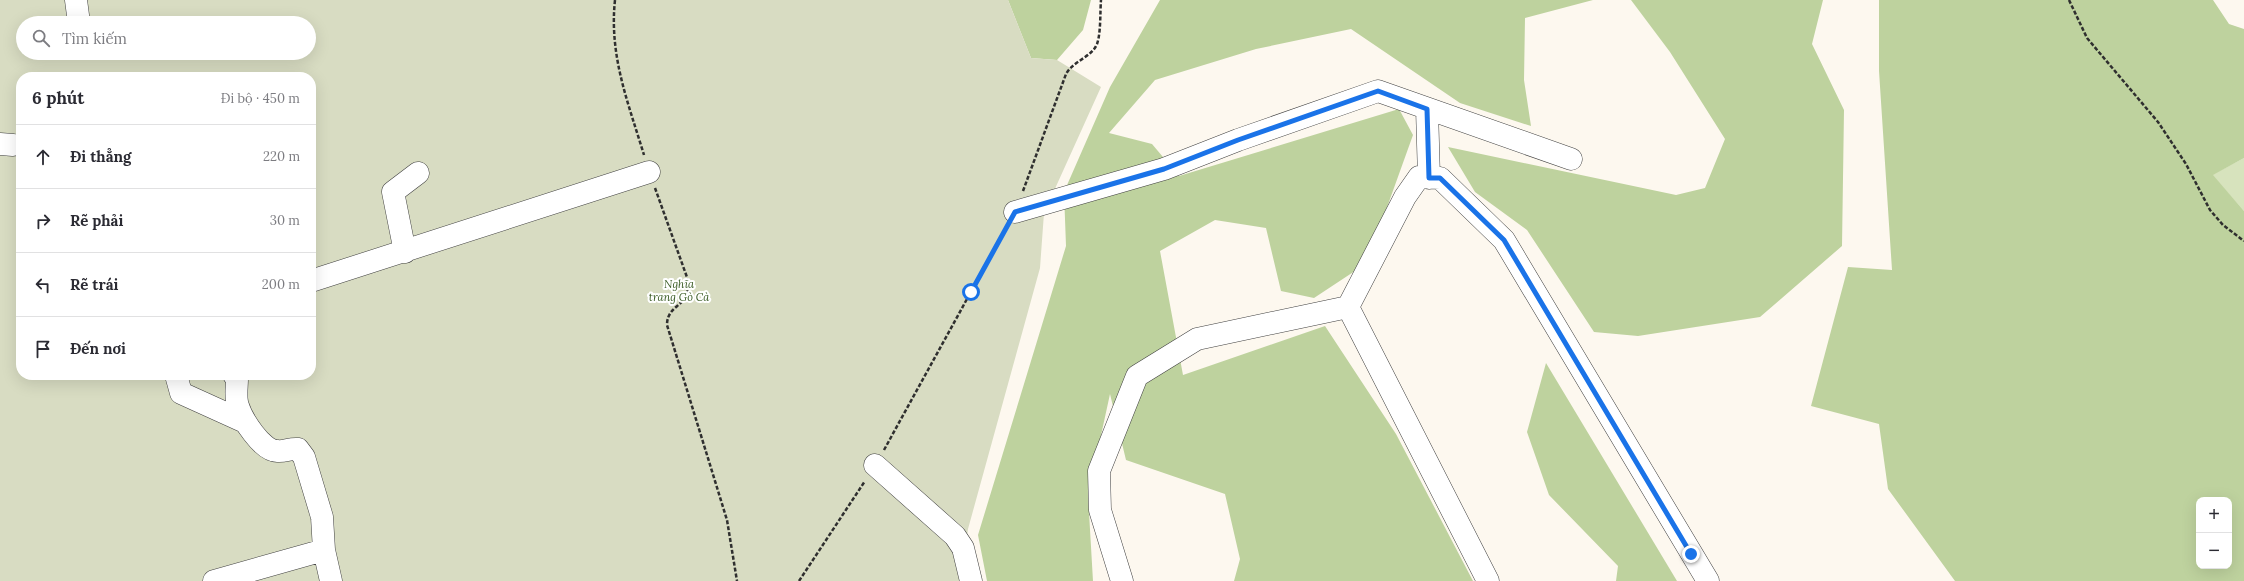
<!DOCTYPE html>
<html lang="vi">
<meta charset="utf-8">
<style>
:root{--surface:#fff;--page:#f2f2f3;--text:#2b2b33;--muted:#7c7c81;--line:#e1e1e2}
body{margin:0;font-family:Lora,serif;background:var(--page);color:var(--text)}
.controls{position:absolute;right:12px;bottom:12px;display:grid;overflow:hidden;border-radius:8px;box-shadow:0 4px 16px #0002}
.controls button{width:36px;height:36px;display:grid;place-items:center;padding:0;border:0;border-bottom:1px solid var(--line);background:var(--surface);color:var(--text);font:20px sans-serif}
.stop{position:absolute;width:12px;height:12px;margin:-9px;border:3px solid #1a73e8;border-radius:50%;background:#fff}
.stop.end{background:#1a73e8;border-color:#fff;box-shadow:0 1px 4px #0008}
.list{margin:0;padding:0;list-style:none}
h2{display:flex;justify-content:space-between;align-items:center;height:52px;margin:0;padding:0 16px;font-size:17px}
h2 small{font-size:13px;font-weight:400;color:var(--muted)}
.list li{display:grid;grid-template-columns:26px 1fr auto;gap:12px;align-items:center;box-sizing:border-box;height:64px;padding:0 16px;border-top:1px solid var(--line)}
.list b{display:block;font-size:15px;white-space:nowrap}
.list em{font-size:13px;font-style:normal;color:var(--muted)}
.icon{flex:none;width:22px;height:22px;fill:none;stroke:currentColor;stroke-width:2;stroke-linecap:round;stroke-linejoin:round}
.map{position:relative;flex:none;width:2244px;height:581px;overflow:hidden}
.search{position:absolute;background:var(--surface);box-shadow:0 4px 16px #0002;left:16px;top:16px;width:300px;height:44px;display:flex;align-items:center;gap:10px;box-sizing:border-box;padding:0 14px;border-radius:22px;color:var(--muted);font-size:15px}
.panel{position:absolute;background:var(--surface);box-shadow:0 4px 16px #0002;left:16px;top:72px;width:300px;height:308px;border-radius:16px}
.map>svg:first-child{display:block}
.green{fill:#d7e3bd}
.forest{fill:#bed29e;fill-rule:evenodd}
.cemetery{fill:#d8dcc2;fill-rule:evenodd}
.lines{fill:none;stroke-linecap:round;stroke-linejoin:round}
.minor-casing{stroke:#404040;stroke-width:23}
.path{stroke:#2f2f2f;stroke-width:2.5;stroke-dasharray:4 2;stroke-linecap:butt}
.minor{stroke:#fff;stroke-width:22}
.route{stroke:#1a73e8;stroke-width:5}
.labels{text-anchor:middle;dominant-baseline:central;stroke-width:4;stroke-linejoin:round;paint-order:stroke}
.park-label{font-size:11px;font-style:italic;fill:#3a5c25;stroke:#fff}
</style>
<div class="map">
<svg width="2244" height="581" viewBox="0 0 2244 581">
<rect width="100%" height="100%" fill="#fdf8ef"/>
<!-- green -->
<path class="green" d="M2244,158V211L2212,175Z"/>
<!-- forest -->
<path class="forest" d="M1008,0H1091L1083,30L1057,60L1031,58Z
M1160,0H1593L1525,18L1524,80L1531,126L1460,103L1351,29L1256,49L1155,80L1109,133L1152,144L1179,176L1399,109L1413,135L1367,263L1314,298L1281,291L1266,228L1215,220L1160,251L1183,375L1325,326L1396,434L1473,581H1234L1240,559L1225,494L1126,460L1110,394L1088,495L1093,581H987L978,535L1066,246L1064,192L1110,87Z
M1631,0H1823L1812,44L1844,110L1842,246L1760,317L1638,336L1594,332L1527,230L1475,192L1448,147L1676,195L1705,188L1725,139L1670,52Z
M1879,0H2213L2229,24L2244,29V158L2213,175L2244,211V581H1955L1888,489L1879,424L1811,406L1848,267L1892,270L1879,71ZM2199,500H2229V566H2199Z
M1546,363L1677,581H1616L1618,566L1549,495L1527,432Z"/>
<!-- cemetery -->
<path class="cemetery" d="M0,0H1008L1031,58L1057,60L1101,87L1044,213L1040,268L968,529L966,543L974,581H0ZM23,23H309V53H23ZM21,77H311V375H21Z"/>
<g class="lines">
<defs>
<path id="minor" d="M76,0L79,23
M1427,109L1429,178
M0,144L13,145
M1015,212L1164,169L1238,140L1378,91L1571,159
M405,252L393,192L418,173
M311,281L649,172
M1348,307L1488,581
M176,375L181,393L245,422
M234,375L237,379C237,387 235,398 238,406C242,419 262,451 277,451C285,452 290,448 298,449L304,457L322,517L324,550L331,581
M875,465L955,536L963,548L971,581
M214,581L324,550
M1122,581L1100,510L1099,471L1137,376L1197,339L1348,307L1405,197L1419,177L1440,178L1504,240L1708,581"/>
</defs>
<!-- minor casing -->
<use href="#minor" class="minor-casing"/>
<!-- path -->
<path class="path" d="M615,0C609,56 628,102 644,155
M2069,0L2087,38L2158,122L2186,164L2210,210L2223,225L2244,241
M655,188L688,280C691,308 667,303 667,325L727,520L737,581
M1023,191L1066,74C1073,61 1092,57 1097,44C1101,33 1100,12 1101,0
M884,450L1006,228
M799,581L865,481"/>
<!-- minor -->
<use href="#minor" class="minor"/>
</g>
<g class="lines">
<!-- route -->
<path class="route" d="M971,292L1015,212L1164,169L1238,140L1378,91L1427,109L1429,178H1440L1504,240L1691,554"/>
</g>
<g class="labels">
<!-- park labels -->
<g class="park-label">
<text x="679" y="284">Nghĩa<tspan x="679" dy="13">trang Gò Cà</tspan></text>
</g>
</g>
</svg>
<div class="controls">
<button>+</button>
<button>−</button>
</div>
<div class="stop" style="left:971px;top:292px"></div>
<div class="stop end" style="left:1691px;top:554px"></div>
<div class="search"><svg class="icon" aria-label="search" viewBox="0 0 24 24"><circle cx="10" cy="10" r="6"/><path d="M15 15l6 6"/></svg>Tìm kiếm</div>
<section class="panel">
<h2>6 phút<small>Đi bộ · 450 m</small></h2>
<ul class="list">
<li><svg class="icon" aria-label="ahead" viewBox="0 0 24 24"><path d="M12 20V5M6 11l6-6 6 6"/></svg><div><b>Đi thẳng</b></div><em>220 m</em></li>
<li><svg class="icon" aria-label="right" viewBox="0 0 24 24"><path d="M7 20v-9h11M14 6l5 5-5 5"/></svg><div><b>Rẽ phải</b></div><em>30 m</em></li>
<li><svg class="icon" aria-label="left" viewBox="0 0 24 24"><path d="M17 20v-9H6M10 6l-5 5 5 5"/></svg><div><b>Rẽ trái</b></div><em>200 m</em></li>
<li><svg class="icon" aria-label="arrive" viewBox="0 0 24 24"><path d="M6 21V4h12l-3 4 3 4H6"/></svg><div><b>Đến nơi</b></div></li>
</ul>
</section>
</div>
